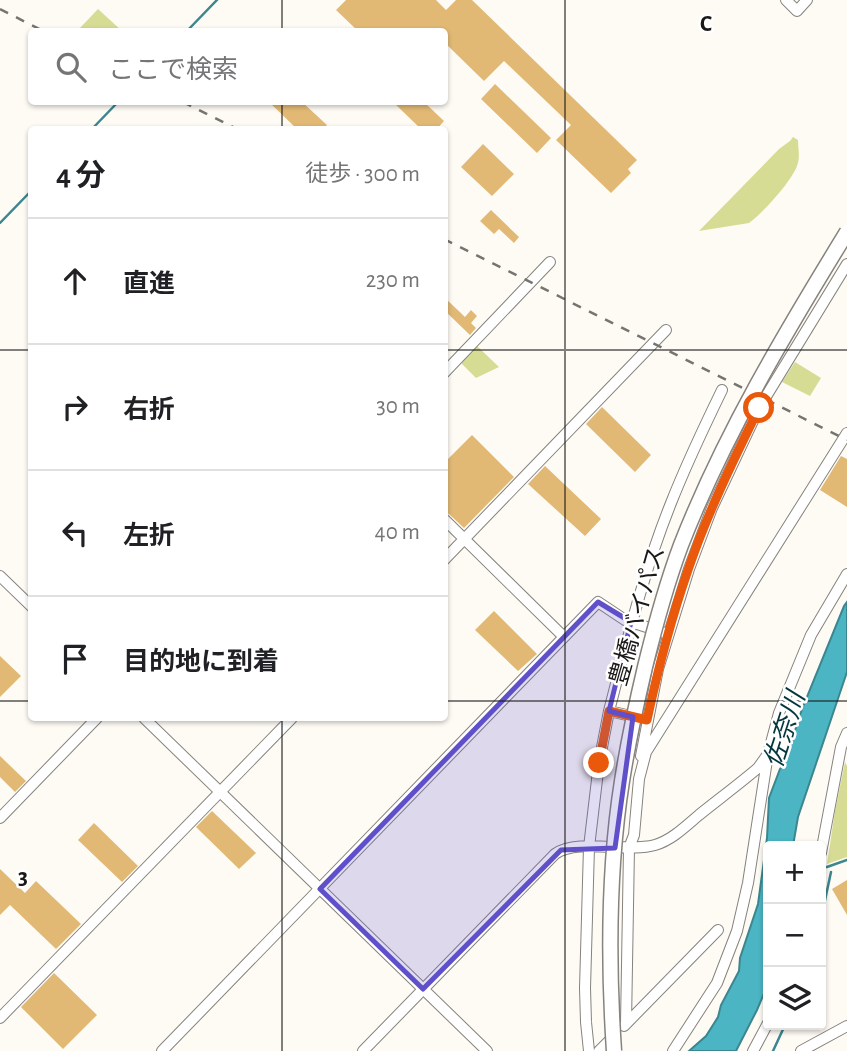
<!DOCTYPE html>
<html lang="ja">
<meta charset="utf-8">
<style>
:root{--surface:#fff;--page:#f6f6f6;--text:#202124;--muted:#757577;--line:#e0e0e0}
body{margin:0;font-family:"Alegreya Sans","Noto Sans JP",sans-serif;background:var(--page);color:var(--text)}
.controls{position:absolute;right:21px;bottom:21px;display:grid;overflow:hidden;border-radius:7px;box-shadow:0 2px 5px #0004}
.controls button{width:63px;height:63px;display:grid;place-items:center;padding:0;border:0;border-bottom:2px solid var(--line);background:var(--surface);color:var(--text);font:35px sans-serif}
.stop{position:absolute;width:21px;height:21px;margin:-16px;border:5px solid #ea580c;border-radius:50%;background:#fff}
.stop.end{background:#ea580c;border-color:#fff;box-shadow:0 2px 7px #0008}
.list{margin:0;padding:0;list-style:none}
h2{display:flex;justify-content:space-between;align-items:center;height:91px;margin:0;padding:0 28px;font-size:30px}
h2 small{font-size:23px;font-weight:400;color:var(--muted)}
.list li{display:grid;grid-template-columns:46px 1fr auto;gap:21px;align-items:center;box-sizing:border-box;height:126px;padding:0 28px;border-top:2px solid var(--line)}
.list b{display:block;font-size:26px;white-space:nowrap}
.list em{font-size:23px;font-style:normal;color:var(--muted)}
.icon{flex:none;width:38px;height:38px;fill:none;stroke:currentColor;stroke-width:2;stroke-linecap:round;stroke-linejoin:round}
.map{position:relative;flex:none;width:847px;height:1051px;overflow:hidden}
.search{position:absolute;background:var(--surface);box-shadow:0 2px 5px #0004;left:28px;top:28px;width:420px;height:77px;display:flex;align-items:center;gap:18px;box-sizing:border-box;padding:0 24px;border-radius:7px;color:var(--muted);font-size:26px}
.panel{position:absolute;background:var(--surface);box-shadow:0 2px 5px #0004;left:28px;top:126px;width:420px;height:595px;border-radius:7px}
.map>svg:first-child{display:block}
.green{fill:#d7dc95}
.water{fill:#4bb5c3;stroke:#3c868f;stroke-width:2}
.lines{fill:none;stroke-linecap:round;stroke-linejoin:round}
.stream{stroke:#3c868f;stroke-width:2.5}
.building{fill:#e1b975}
.minor-casing{stroke:#86827d;stroke-width:12}
.minor{stroke:#fff;stroke-width:10}
.rail{stroke:#767471;stroke-width:2.5;stroke-dasharray:9 9;stroke-linecap:butt}
.highway-bridge-casing{stroke:#86827d;stroke-width:17;stroke-linecap:butt}
.highway-bridge{stroke:#fff;stroke-width:14}
.route{stroke:#ea580c;stroke-width:9}
.marked{fill:#5f50c9;fill-opacity:0.2;stroke:#5f50c9;stroke-width:5;stroke-linejoin:round}
.grid{fill:none;stroke:#1a1917;stroke-width:2;stroke-opacity:0.55}
.labels{text-anchor:middle;dominant-baseline:central;stroke-width:5;stroke-linejoin:round;paint-order:stroke}
.street-label{font-size:24px;fill:#1a1917;stroke:#fff}
.water-label{font-size:26px;font-style:italic;fill:#03373d;stroke:#fff}
.grid-label{font-size:23px;text-anchor:middle;font-weight:bold;fill:#1a1917;stroke:#fff;stroke-width:5;stroke-linejoin:round;paint-order:stroke}
</style>
<div class="map">
<svg width="847" height="1051" viewBox="0 0 847 1051">
<rect width="100%" height="100%" fill="#fefbf5"/>
<!-- green -->
<path class="green" d="M98,9L122,31H84L79,29Z
M793,137L798,140C798,147 800,156 798,163C794,179 763,213 749,223L699,231L779,149L790,141Z
M476,345L499,367L476,378L460,362Z
M795,362L821,378L810,396L782,382Z
M845,762L847,766V857L827,864L835,811Z"/>
<!-- water -->
<path class="water" d="M847,602V672L798,817L793,846H768V984L757,1010L736,1051H689L706,1036L718,1017L721,1005L739,971L740,958L758,904L767,838L769,798L780,769L784,764L802,709L844,606Z"/>
<g class="lines">
<!-- stream -->
<path class="stream" d="M186,32L217,0
M91,130L118,102
M0,223L32,190
M821,867H827L847,860
M821,919L831,872
M773,1051L785,1025"/>
</g>
<!-- building -->
<path class="building" d="M346,0H436L446,10L456,0H472L637,160L628,169L631,173L611,193L556,140L571,125L504,61L484,81L444,42V32H359L336,10Z
M495,84L551,138L537,153L481,99Z
M269,102H302L327,125L323,130H298Z
M393,102H424L444,121L436,130H422Z
M483,144L514,174L492,196L461,167Z
M491,210L519,237L514,243L499,229L494,234L480,221Z
M444,297L465,317L471,310L477,316L471,323L476,328L470,335L444,310Z
M602,407L651,455L635,472L586,424Z
M472,435L514,477L464,528L449,514L444,512V463Z
M841,456L847,459V507L820,490Z
M545,466L601,519L585,536L528,484Z
M494,611L537,654L518,671L475,630Z
M0,656L21,676L0,697Z
M0,756L26,781L15,792L0,777Z
M212,811L256,853L239,869L196,827Z
M94,823L138,866L122,882L78,840Z
M0,869L25,893L36,881L81,924L56,949L10,905L0,915Z
M847,880V915L832,889Z
M54,973L97,1015L63,1049L21,1007Z"/>
<g class="lines">
<defs>
<path id="minor" d="M786,0L797,11L807,0
M444,373L550,262
M444,519L564,637
M444,560L666,330
M0,576L32,607
M144,718L487,1051
M640,718L609,711C627,641 644,570 671,503C686,465 704,427 722,390
M641,756L658,669L689,569L712,508L759,408L847,264
M0,818L97,718
M821,853L841,747L847,733
M0,1018L292,718
M626,1024L629,848L634,835L639,779L646,752L847,433
M624,1026L718,930
M162,1051L598,602L625,620L668,634
M363,1051L555,854C578,838 627,853 655,845C672,840 686,826 699,815C719,799 739,784 758,768L768,754
M589,1051L586,1022L585,988L589,847L599,763L609,711
M599,1051L614,1036
M673,1051L717,983L737,931L748,883L768,754L779,713L811,635L847,574
M753,1051L768,1023
M801,1051L847,1026"/>
</defs>
<!-- minor casing -->
<use href="#minor" class="minor-casing"/>
<!-- minor -->
<use href="#minor" class="minor"/>
<!-- rail -->
<path class="rail" d="M0,9L45,32
M183,102L239,130
M444,239L847,440"/>
<defs>
<path id="highway-bridge" d="M614,1051C608,961 608,870 622,781C628,743 636,705 645,667C655,626 666,585 681,545C724,435 785,333 847,232"/>
</defs>
<!-- highway-bridge casing -->
<use href="#highway-bridge" class="highway-bridge-casing"/>
<!-- highway-bridge -->
<use href="#highway-bridge" class="highway-bridge"/>
</g>
<g class="lines">
<!-- route -->
<path class="route" d="M599,763L609,711L647,720C658,669 671,619 688,570C707,514 733,461 759,408"/>
</g>
<!-- marked area -->
<path class="marked" d="M598,602L631,622L609,711L633,717L615,848L561,850L423,989L320,889Z"/>
<!-- grid -->
<path class="grid" d="M282,0V32M565,0V1051M282,102V130M0,350H32M444,350H847M0,701H32M444,701H847M282,718V1051"/>
<g class="labels">
<!-- street labels -->
<g class="street-label">
<text transform="translate(638 616) rotate(-74)">豊橋バイパス</text>
</g>
<!-- water labels -->
<g class="water-label">
<text transform="translate(785 730) rotate(-72)">佐奈川</text>
</g>
</g>
<g class="grid-label">
<text x="706" y="31">C</text>
<text x="23" y="884">3</text>
</g>
</svg>
<div class="controls">
<button>+</button>
<button>−</button>
<button><svg class="icon" aria-label="layers" viewBox="0 0 24 24"><path d="M12 4l9 5-9 5-9-5zM3 14l9 5 9-5"/></svg></button>
</div>
<div class="stop" style="left:759px;top:408px"></div>
<div class="stop end" style="left:599px;top:763px"></div>
<div class="search"><svg class="icon" aria-label="search" viewBox="0 0 24 24"><circle cx="10" cy="10" r="6"/><path d="M15 15l6 6"/></svg>ここで検索</div>
<section class="panel">
<h2>4 分<small>徒歩 · 300 m</small></h2>
<ul class="list">
<li><svg class="icon" aria-label="ahead" viewBox="0 0 24 24"><path d="M12 20V5M6 11l6-6 6 6"/></svg><div><b>直進</b></div><em>230 m</em></li>
<li><svg class="icon" aria-label="right" viewBox="0 0 24 24"><path d="M7 20v-9h11M14 6l5 5-5 5"/></svg><div><b>右折</b></div><em>30 m</em></li>
<li><svg class="icon" aria-label="left" viewBox="0 0 24 24"><path d="M17 20v-9H6M10 6l-5 5 5 5"/></svg><div><b>左折</b></div><em>40 m</em></li>
<li><svg class="icon" aria-label="arrive" viewBox="0 0 24 24"><path d="M6 21V4h12l-3 4 3 4H6"/></svg><div><b>目的地に到着</b></div></li>
</ul>
</section>
</div>
